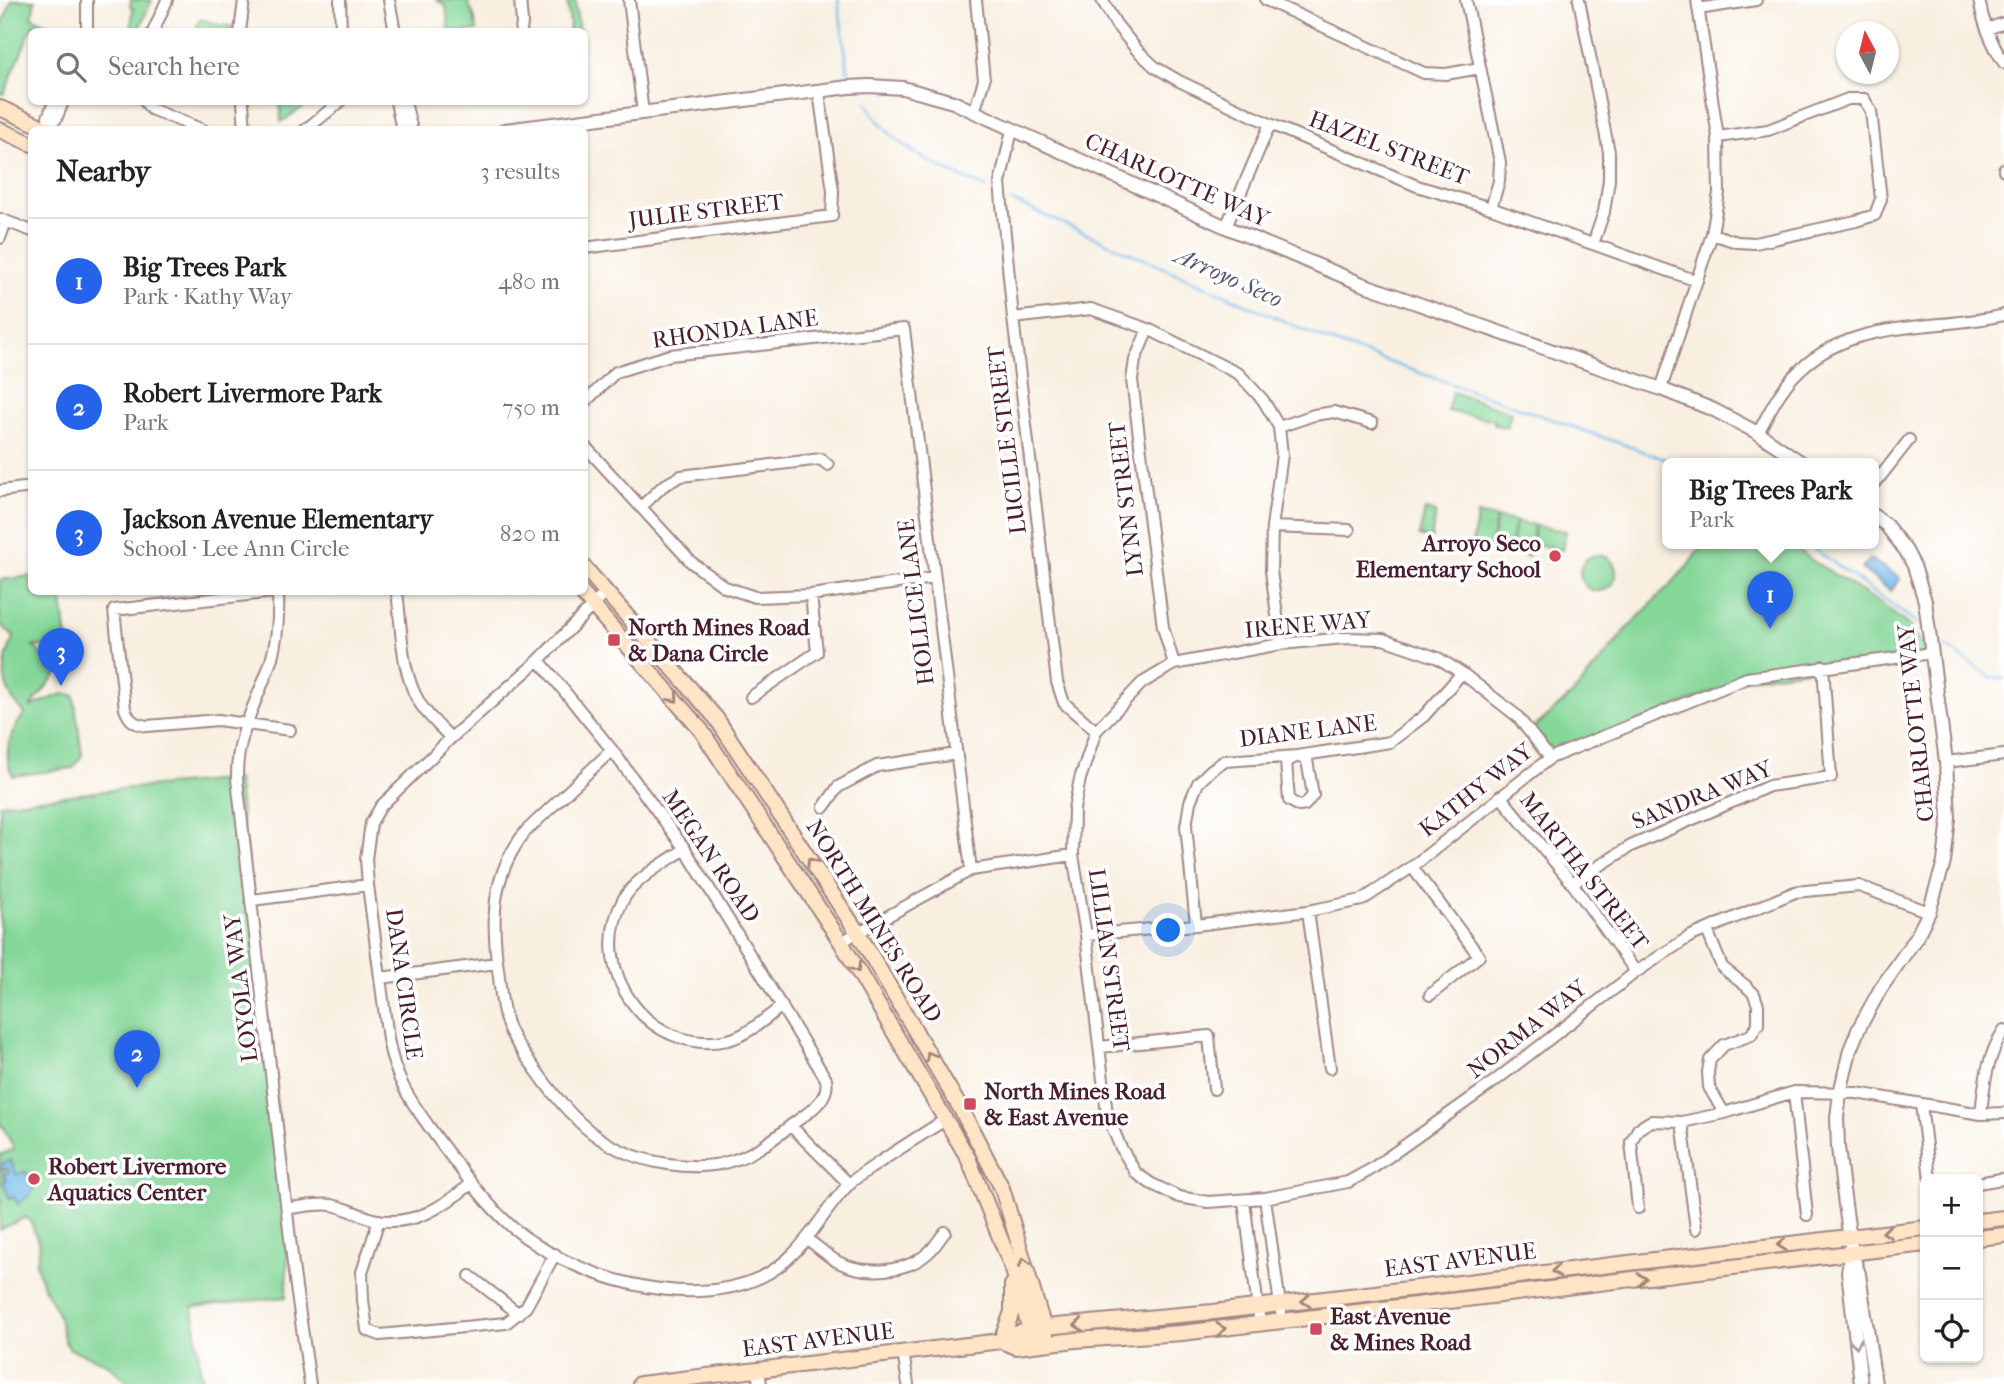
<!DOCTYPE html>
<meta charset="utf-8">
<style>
:root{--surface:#fff;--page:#f2f2f2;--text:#222;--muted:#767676;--line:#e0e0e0;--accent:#2563eb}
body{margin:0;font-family:"IM FELL French Canon",serif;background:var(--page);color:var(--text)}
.controls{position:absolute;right:21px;bottom:21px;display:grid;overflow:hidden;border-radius:10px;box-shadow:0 2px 5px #0004}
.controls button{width:63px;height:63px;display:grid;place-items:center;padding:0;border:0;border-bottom:2px solid var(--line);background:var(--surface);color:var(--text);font:35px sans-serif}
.compass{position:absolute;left:1836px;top:21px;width:63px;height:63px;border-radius:50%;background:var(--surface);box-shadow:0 2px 5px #0004;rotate:353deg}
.you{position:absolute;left:1169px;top:931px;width:24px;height:24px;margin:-18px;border:5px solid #fff;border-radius:50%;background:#1a73e8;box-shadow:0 0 0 10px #1a73e833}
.badge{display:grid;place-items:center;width:46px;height:46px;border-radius:50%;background:var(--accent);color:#fff;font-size:23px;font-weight:700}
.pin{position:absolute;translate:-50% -58px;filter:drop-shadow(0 2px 4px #0008)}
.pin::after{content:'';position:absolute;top:37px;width:24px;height:21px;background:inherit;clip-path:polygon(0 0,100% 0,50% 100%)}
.popup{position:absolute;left:1662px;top:458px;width:217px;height:91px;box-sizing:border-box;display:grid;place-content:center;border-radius:10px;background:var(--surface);filter:drop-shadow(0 2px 5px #0005);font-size:23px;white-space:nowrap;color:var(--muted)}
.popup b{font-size:26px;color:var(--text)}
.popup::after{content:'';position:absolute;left:50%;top:100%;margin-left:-14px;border:14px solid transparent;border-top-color:var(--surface)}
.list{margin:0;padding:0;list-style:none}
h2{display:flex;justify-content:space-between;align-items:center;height:91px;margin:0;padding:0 28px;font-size:30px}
h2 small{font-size:23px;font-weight:400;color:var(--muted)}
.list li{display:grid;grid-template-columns:46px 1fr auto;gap:21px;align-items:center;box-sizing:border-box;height:126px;padding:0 28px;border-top:2px solid var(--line)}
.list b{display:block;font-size:26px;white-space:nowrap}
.list p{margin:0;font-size:23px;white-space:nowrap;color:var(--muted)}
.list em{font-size:23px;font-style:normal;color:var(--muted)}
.icon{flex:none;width:38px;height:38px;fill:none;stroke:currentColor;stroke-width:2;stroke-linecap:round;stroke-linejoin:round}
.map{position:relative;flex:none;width:2004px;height:1384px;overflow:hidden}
.search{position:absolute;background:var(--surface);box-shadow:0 2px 5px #0004;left:28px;top:28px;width:560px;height:77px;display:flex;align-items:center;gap:18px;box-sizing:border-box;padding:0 24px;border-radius:10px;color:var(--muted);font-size:26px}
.panel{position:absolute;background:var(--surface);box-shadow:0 2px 5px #0004;left:28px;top:126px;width:560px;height:469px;border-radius:10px}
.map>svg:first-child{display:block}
.green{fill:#85d799;stroke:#687b62;stroke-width:2}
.water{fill:#72b9ea;stroke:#5e6c8a;stroke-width:2}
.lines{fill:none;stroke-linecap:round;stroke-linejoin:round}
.stream{stroke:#72b9ea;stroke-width:2.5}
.minor-casing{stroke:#a18786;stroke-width:14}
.tertiary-casing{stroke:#a18786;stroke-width:16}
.secondary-casing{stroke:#a18786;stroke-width:18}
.minor{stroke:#fff;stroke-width:10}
.tertiary{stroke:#fff;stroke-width:12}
.secondary{stroke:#ffe4c6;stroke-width:14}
.oneway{stroke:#a48278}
.oneway2{stroke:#ae9aa0}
.poi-dot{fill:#d1495b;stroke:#fff;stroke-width:2.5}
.labels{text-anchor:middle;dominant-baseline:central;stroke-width:7;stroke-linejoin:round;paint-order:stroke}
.street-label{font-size:23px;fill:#4a1f2b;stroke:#fff}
.poi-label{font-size:23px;font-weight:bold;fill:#4a1f2b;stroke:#fff;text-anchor:start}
.water-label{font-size:24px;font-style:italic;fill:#58556e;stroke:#fff}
</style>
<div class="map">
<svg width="2004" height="1384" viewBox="0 0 2004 1384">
<rect width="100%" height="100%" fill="#fff"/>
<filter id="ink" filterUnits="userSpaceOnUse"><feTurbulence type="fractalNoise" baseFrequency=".0143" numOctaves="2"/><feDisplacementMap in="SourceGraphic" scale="14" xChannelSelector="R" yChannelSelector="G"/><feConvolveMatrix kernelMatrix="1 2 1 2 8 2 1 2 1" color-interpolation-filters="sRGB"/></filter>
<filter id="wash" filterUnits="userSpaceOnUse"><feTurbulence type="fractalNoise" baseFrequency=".00686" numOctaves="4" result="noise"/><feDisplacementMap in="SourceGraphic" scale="28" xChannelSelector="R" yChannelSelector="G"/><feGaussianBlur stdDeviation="1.57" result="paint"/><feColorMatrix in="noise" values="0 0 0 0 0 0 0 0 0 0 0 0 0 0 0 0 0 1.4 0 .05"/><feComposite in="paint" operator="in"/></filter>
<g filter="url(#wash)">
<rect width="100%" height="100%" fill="#f8efe0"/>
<!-- green -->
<path class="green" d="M12,0H35L32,17L60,31H50L33,24L4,94L0,93V30Z
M131,0H152L138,31H131L133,8L130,7Z
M437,0H467L474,16L477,31H449L446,6Z
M567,0H575L579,31H569L570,24Z
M200,19L219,25L232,26L233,31H195Z
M280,102H304L305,106L281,122Z
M1452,392L1511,412L1507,427L1494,425V420L1447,411Z
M1425,510L1436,512L1431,539L1419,536Z
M1478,514L1496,518L1490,548L1472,544Z
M1497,518L1515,521L1509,552L1491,548Z
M1516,522L1534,525L1528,556L1510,552Z
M1535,526L1566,531L1562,550L1532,543Z
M1704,543H1790L1813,561L1880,603L1912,628L1913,635L1932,653L1747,678L1550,758L1529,732L1574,693L1626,630L1686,568Z
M1580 573a18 18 0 1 1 36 0a18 18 0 1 1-36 0Z
M31,576L32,592H61L67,639L58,647L33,646L55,667L56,675L30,707L62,694L74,695L82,755L73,768L13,776C2,754 10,732 25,713C0,690 0,667 14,637L0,624V580Z
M237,779L289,1208L286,1297L193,1307L202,1384H130L106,1363L70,1349L65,1342L58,1314L43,1286L36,1264L40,1247L31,1222L26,1217L0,1230V1203L2,1202L0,1196V1155L14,1149L3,1126H0V804L120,789Z"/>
<!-- water -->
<path class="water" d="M1870,559L1900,578L1891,591L1862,569Z
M10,1160L17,1175L25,1171L27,1175L33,1172L35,1182L32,1193L18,1204L14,1197L10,1199L3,1182L6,1180L3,1174L9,1171L7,1168L2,1170L0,1165Z"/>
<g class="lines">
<!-- stream -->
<path class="stream" d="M838,0L848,71
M867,102C887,147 943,169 986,188
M1012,201L1332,342L1676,463
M1806,543L1917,623
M1945,646L1990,677L2004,679"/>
</g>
</g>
<g filter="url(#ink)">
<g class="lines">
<defs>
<path id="minor" d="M87,0V32
M340,0L341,32
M389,0L395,32
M520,0L522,22L521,32
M629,0L643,113
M1102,0L1116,24L1137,50L1155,67L1179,81L1270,124L1417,186L1491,208L1697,281
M1266,0L1424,73L1446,74L1480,68
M1466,0L1500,162L1499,181L1491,208
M1579,0L1609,152V180L1604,212L1593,244
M1979,0C1983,23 1991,43 2004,63
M1698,9L1756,0
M1987,29L2004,23
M153,32L167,0
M240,32L244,0
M145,102L151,109L203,130
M243,102L245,130
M396,102L402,130
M405,102L411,126L409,130
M974,112L984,80L976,0
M51,121L48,117L54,102
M48,129L51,121L56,119L63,102
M305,130L340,102
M1012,130L1000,183L1013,318L1057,682L1064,703L1096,731
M2004,170V169
M0,219L32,231
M1226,227L1270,124
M1712,234L1737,242L1755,243L1856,221L1875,215L1881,199L1871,111L1864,99H1848L1768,130L1718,137
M0,238L6,221
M584,248L832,216L833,191L819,92
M1013,318L1091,309L1148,329L1239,374L1263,400L1279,427L1282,455L1272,527L1271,571L1281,644
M1148,329L1135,360L1132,380L1163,627L1174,664
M1661,389L1712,234L1719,193L1718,137L1697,0
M584,403L616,372L670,355L904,329L971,870
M1279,427L1314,415L1334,412L1372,423
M1758,433C1768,414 1778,394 1792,378C1847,316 1932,332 2004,315
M584,445L691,562L725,587L755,597L811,595L934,578
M1873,486L1909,440
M0,491L32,487
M641,507L663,486L681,476L821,459L828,465
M1272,527L1349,530
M607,591L539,660L451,738L381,806L371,823L366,859L368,885L388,1039C396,1085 414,1105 440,1142C462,1171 484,1202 512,1227C571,1277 688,1312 761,1277C802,1258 819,1216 848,1185C855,1178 865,1172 874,1166C897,1150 921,1135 945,1120
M274,592L114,610L125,709C130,721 134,724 147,726L218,720L290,730
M278,592C279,615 278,638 271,661C257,703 236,733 237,779L294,1273L310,1384
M397,592C402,628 400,673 421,705C429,717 441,728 451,738
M539,660L612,750L685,849L826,1079C831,1100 806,1114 790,1126C773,1140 753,1155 731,1161C711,1168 689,1167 668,1164C606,1155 573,1122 538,1073C528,1059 516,1045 509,1029C502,1012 501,994 499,977C491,921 490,876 526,831L612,750
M751,697L817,652L811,595
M1297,756L1307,760L1313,795L1305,805L1299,806L1289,800L1286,762Z
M1550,758L1517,716L1462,673L1438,658L1383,639L1345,638L1281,644L1174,664L1142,683L1096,731L1080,779L1074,809L1073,855L1086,935L1107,1114L1120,1146L1136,1173L1150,1183L1179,1197L1208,1202L1265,1198L1348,1182L1370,1170L1487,1087L1636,972L1689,937L1795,892L1859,886L1929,912
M1946,762L2004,755
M1500,796L1572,883L1636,972
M824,807L838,787L877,766L956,754
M685,849C665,863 635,878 623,900C586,970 649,1057 728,1040C748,1035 766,1018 782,1006
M1412,867L1479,956L1430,995
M1572,883L1631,846L1769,786L1831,777L1823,666
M252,900L368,885
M1308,911L1330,1068
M1196,925L1186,826L1190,802L1198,783L1211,770L1224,761L1297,756L1390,742L1424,716L1462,673
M1707,930L1722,967L1746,986L1754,994L1758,1005V1024L1751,1035L1724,1045L1710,1060L1708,1072L1709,1087L1724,1113
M1086,935L1196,925L1308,911L1362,900L1412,867L1550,758L1747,678L1932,653
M841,942L971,870L1073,855
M380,978L497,963
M1100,1047L1209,1036L1214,1089
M1794,1092L1807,1215
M1921,1104L1930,1179
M1981,1114C1984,1083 1987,1057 2004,1030
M1682,1122L1696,1229
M791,1126L849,1184
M1978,1183L2001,1179
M1265,1198L1281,1312
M1244,1201L1260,1324
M289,1208C302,1207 319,1203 332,1205C346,1208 359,1215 373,1219C412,1228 442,1207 471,1184
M1638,1208L1631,1142L1638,1129L1651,1121L1682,1122L1724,1113L1794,1092L1857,1093L1981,1114L2004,1113
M379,1220L362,1272L363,1300L367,1330L380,1335L506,1323L526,1307L555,1254
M807,1239C817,1246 827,1256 838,1262C866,1276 909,1273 931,1250C936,1245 940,1238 945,1232
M470,1276L519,1314
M903,1352L908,1384"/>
<path id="tertiary" d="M505,130L849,87L869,86L903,88L953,102L1226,227L1362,284L1661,389L1714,410L1758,433L1802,463
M1873,515L1886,525L1906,551L1914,566L1925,601L1946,762L1949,818L1944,862L1929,912L1916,938L1881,988L1859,1028L1850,1050L1840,1093L1837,1118L1838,1147L1843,1190L1852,1254L1859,1274L1875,1384
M1852,1254L1848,1271L1861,1384
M758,1370L760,1384"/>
<path id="secondary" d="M0,108L50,130
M0,130L32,144
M584,567L716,718L858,933L962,1111L1002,1188L1046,1335
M581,592L701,730L841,942L968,1158L1013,1270L1032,1337
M1978,1221L2004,1218
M1978,1238L2004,1235
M1001,1341L1016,1347L1076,1340L1182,1333L1925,1244
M1001,1341L1012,1312V1285
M640,1384L1001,1341L1014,1334L1045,1327L1213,1312L1925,1228"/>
</defs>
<!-- minor casing -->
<use href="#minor" class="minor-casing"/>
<!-- tertiary casing -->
<use href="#tertiary" class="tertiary-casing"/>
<!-- secondary casing -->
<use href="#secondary" class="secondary-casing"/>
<!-- minor -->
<use href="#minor" class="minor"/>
<!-- tertiary -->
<use href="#tertiary" class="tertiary"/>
<!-- secondary -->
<use href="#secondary" class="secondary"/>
</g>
<!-- one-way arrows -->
<defs><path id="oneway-chevron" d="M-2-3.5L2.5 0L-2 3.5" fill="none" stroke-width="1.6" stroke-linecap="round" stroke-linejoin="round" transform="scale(1.75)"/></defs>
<g class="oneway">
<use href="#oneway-chevron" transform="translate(674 698) rotate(49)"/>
<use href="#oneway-chevron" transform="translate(811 862) rotate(-123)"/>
<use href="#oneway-chevron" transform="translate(856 968) rotate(60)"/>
<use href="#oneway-chevron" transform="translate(930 1056) rotate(-120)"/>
<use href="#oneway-chevron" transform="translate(1887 1232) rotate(173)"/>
<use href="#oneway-chevron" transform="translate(1782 1245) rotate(173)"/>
<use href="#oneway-chevron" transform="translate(1024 1262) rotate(-107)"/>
<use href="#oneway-chevron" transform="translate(1556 1271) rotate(173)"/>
<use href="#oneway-chevron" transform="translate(1642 1279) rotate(-7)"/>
<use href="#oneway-chevron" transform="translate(1306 1301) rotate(173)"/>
<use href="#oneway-chevron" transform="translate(1079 1325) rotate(175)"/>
<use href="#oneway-chevron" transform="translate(1221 1329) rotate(-7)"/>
</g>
<use class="oneway2" href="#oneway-chevron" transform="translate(1856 1343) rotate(83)"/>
</g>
<!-- markers -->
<g class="poi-dot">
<circle cx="1555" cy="556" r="7"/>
<rect x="607" y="633" width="14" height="14" rx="3.5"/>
<rect x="963" y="1097" width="14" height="14" rx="3.5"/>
<circle cx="34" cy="1179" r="7"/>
<rect x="1309" y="1322" width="14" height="14" rx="3.5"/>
</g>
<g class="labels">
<!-- street labels -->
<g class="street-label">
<text transform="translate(1389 148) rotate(21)">HAZEL STREET</text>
<text transform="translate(1177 180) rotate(24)">CHARLOTTE WAY</text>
<text transform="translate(706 211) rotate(-7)">JULIE STREET</text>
<text transform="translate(735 329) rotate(-8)">RHONDA LANE</text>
<text transform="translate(1007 440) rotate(-97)">LUCILLE STREET</text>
<text transform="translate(1126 499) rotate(-97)">LYNN STREET</text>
<text transform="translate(916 602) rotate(-97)">HOLLICE LANE</text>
<text transform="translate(1308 625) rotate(-5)">IRENE WAY</text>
<text transform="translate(1916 723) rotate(-96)">CHARLOTTE WAY</text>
<text transform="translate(1308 731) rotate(-7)">DIANE LANE</text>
<text transform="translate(1476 790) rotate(-38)">KATHY WAY</text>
<text transform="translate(1702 795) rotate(-22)">SANDRA WAY</text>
<text transform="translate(711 856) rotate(56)">MEGAN ROAD</text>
<text transform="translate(1584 871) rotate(52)">MARTHA STREET</text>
<text transform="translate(874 921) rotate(58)">NORTH MINES ROAD</text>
<text transform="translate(1109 960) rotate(82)">LILLIAN STREET</text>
<text transform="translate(404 984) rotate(82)">DANA CIRCLE</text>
<text transform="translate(241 988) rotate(-97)">LOYOLA WAY</text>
<text transform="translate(1527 1029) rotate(-38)">NORMA WAY</text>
<text transform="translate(1460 1260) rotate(-7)">EAST AVENUE</text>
<text transform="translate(818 1340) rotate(-7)">EAST AVENUE</text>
</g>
<!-- poi labels -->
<g class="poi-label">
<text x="1541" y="543" text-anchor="end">Arroyo Seco<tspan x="1541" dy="26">Elementary School</tspan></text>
<text x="628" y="627">North Mines Road<tspan x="628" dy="26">&amp; Dana Circle</tspan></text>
<text x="984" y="1091">North Mines Road<tspan x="984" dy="26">&amp; East Avenue</tspan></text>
<text x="48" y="1166">Robert Livermore<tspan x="48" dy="26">Aquatics Center</tspan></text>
<text x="1330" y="1316">East Avenue<tspan x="1330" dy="26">&amp; Mines Road</tspan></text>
</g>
<!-- water labels -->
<g class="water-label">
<text transform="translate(1229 277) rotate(24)">Arroyo Seco</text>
</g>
</g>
</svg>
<div class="controls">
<button>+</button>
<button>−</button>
<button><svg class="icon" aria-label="locate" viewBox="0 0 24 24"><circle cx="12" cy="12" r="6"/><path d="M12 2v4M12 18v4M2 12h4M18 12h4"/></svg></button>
</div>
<svg class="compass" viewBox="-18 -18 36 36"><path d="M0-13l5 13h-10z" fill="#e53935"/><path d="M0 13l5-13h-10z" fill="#767676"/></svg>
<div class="you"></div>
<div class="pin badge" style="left:1770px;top:629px">1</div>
<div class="popup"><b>Big Trees Park</b>Park</div>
<div class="pin badge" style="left:137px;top:1088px">2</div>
<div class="pin badge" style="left:61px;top:686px">3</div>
<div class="search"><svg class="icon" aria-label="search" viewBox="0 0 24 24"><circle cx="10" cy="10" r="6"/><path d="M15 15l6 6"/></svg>Search here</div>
<section class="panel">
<h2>Nearby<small>3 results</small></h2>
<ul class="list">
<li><span class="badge">1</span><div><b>Big Trees Park</b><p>Park · Kathy Way</p></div><em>480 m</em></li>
<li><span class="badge">2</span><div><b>Robert Livermore Park</b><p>Park</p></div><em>750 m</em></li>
<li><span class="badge">3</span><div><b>Jackson Avenue Elementary</b><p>School · Lee Ann Circle</p></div><em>820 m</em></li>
</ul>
</section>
</div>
